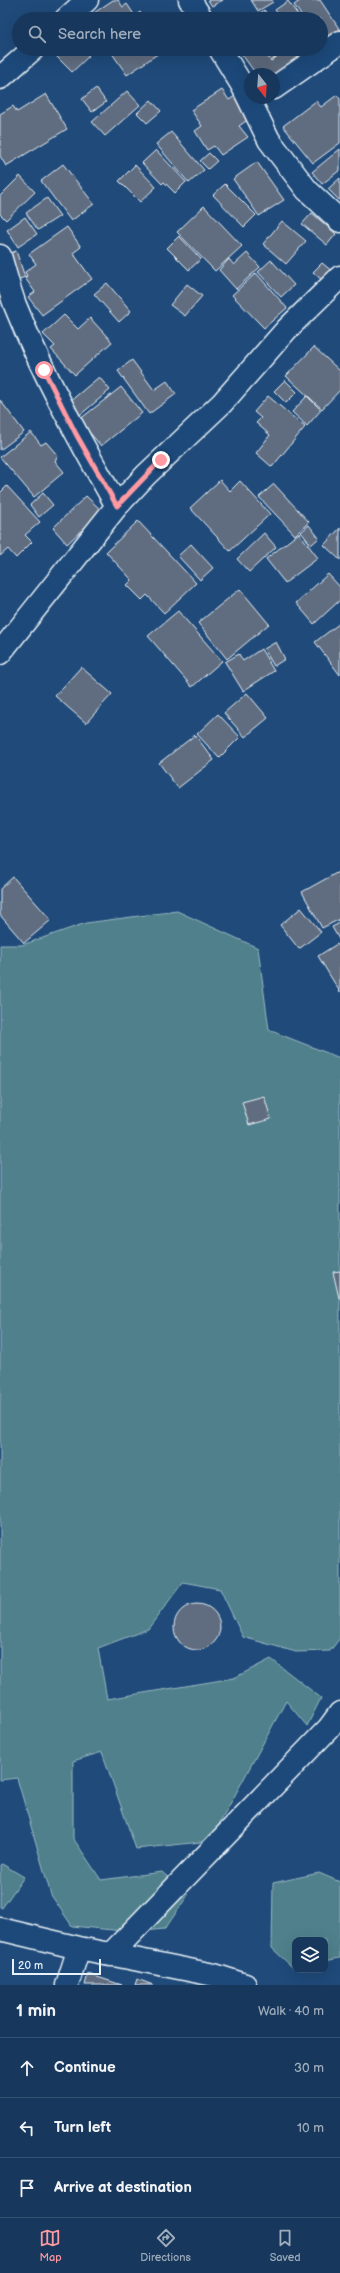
<!DOCTYPE html>
<meta charset="utf-8">
<style>
:root{--surface:#17385c;--page:#203f62;--text:#f1f3f6;--muted:#9eacbb;--line:#365272;--accent:#ff9aa2}
body{margin:0;font-family:"Balsamiq Sans",sans-serif;background:var(--page);color:var(--text)}
.controls{position:absolute;right:12px;bottom:12px;display:grid;overflow:hidden;border-radius:8px;box-shadow:0 4px 16px #0002}
.controls button{width:36px;height:36px;display:grid;place-items:center;padding:0;border:0;border-bottom:1px solid var(--line);background:var(--surface);color:var(--text);font:20px sans-serif}
.compass{position:absolute;left:244px;top:68px;width:36px;height:36px;border-radius:50%;background:var(--surface);box-shadow:0 4px 16px #0002;rotate:163deg}
.scale{position:absolute;left:12px;bottom:10px;width:89px;box-sizing:border-box;padding-left:4px;border:2px solid #e8f1f8;border-top:0;font-size:11px;line-height:14px;white-space:nowrap;color:#e8f1f8;-webkit-text-stroke:3px #1f4a7a;paint-order:stroke}
.stop{position:absolute;width:12px;height:12px;margin:-9px;border:3px solid #ff9aa2;border-radius:50%;background:#fff}
.stop.end{background:#ff9aa2;border-color:#fff;box-shadow:0 1px 4px #0008}
.list{margin:0;padding:0;list-style:none}
h2{display:flex;justify-content:space-between;align-items:center;height:52px;margin:0;padding:0 16px;font-size:17px}
h2 small{font-size:13px;font-weight:400;color:var(--muted)}
.list li{display:grid;grid-template-columns:26px 1fr auto;gap:12px;align-items:center;box-sizing:border-box;height:60px;padding:0 16px;border-top:1px solid var(--line)}
.list b{display:block;font-size:15px;white-space:nowrap}
.list em{font-size:13px;font-style:normal;color:var(--muted)}
.icon{flex:none;width:22px;height:22px;fill:none;stroke:currentColor;stroke-width:2;stroke-linecap:round;stroke-linejoin:round}
.map{position:relative;flex:none;width:340px;height:1985px;overflow:hidden}
.search{position:absolute;background:var(--surface);box-shadow:0 4px 16px #0002;left:12px;right:12px;top:12px;height:44px;display:flex;align-items:center;gap:10px;box-sizing:border-box;padding:0 14px;border-radius:22px;color:var(--muted);font-size:15px}
.sheet{height:232px;background:var(--surface)}
nav{display:flex;justify-content:space-around;align-items:center;box-sizing:border-box;height:56px;border-top:1px solid var(--line);background:var(--surface);font-size:11px;color:var(--muted)}
nav a{display:grid;justify-items:center;gap:2px}
nav .on{color:var(--accent)}
.map>svg:first-child{display:block}
.green{fill:#4f808b;stroke:#9cb8c2}
.building{fill:#616d80;stroke:#e8f1f8}
.lines{fill:none;stroke-linecap:round;stroke-linejoin:round}
.minor-casing{stroke:#e8f1f8;stroke-width:25}
.minor{stroke:#1f4a7a;stroke-width:22}
.route{stroke:#ff9aa2;stroke-width:5}
</style>
<div class="map">
<svg width="340" height="1985" viewBox="0 0 340 1985">
<rect width="100%" height="100%" fill="#1f4a7a"/>
<filter id="ink" filterUnits="userSpaceOnUse"><feTurbulence type="fractalNoise" baseFrequency=".025" numOctaves="2"/><feDisplacementMap in="SourceGraphic" scale="8" xChannelSelector="R" yChannelSelector="G"/><feConvolveMatrix kernelMatrix="1 2 1 2 8 2 1 2 1" color-interpolation-filters="sRGB"/></filter>
<g filter="url(#ink)">
<!-- green -->
<path class="green" d="M177,911L258,948L269,1030L340,1058V1638L330,1651L296,1652L243,1637L220,1589L183,1582L148,1629L98,1648L107,1699L234,1678L271,1659L321,1698L307,1726L286,1701L210,1841L136,1849L102,1752L73,1761V1838L101,1880L162,1872L188,1895L165,1929L133,1932L72,1926L51,1895L17,1778L0,1780V945H22L86,923Z
M2,1864L24,1877L2,1908L0,1907V1865Z
M319,1873L340,1882V1958L325,1961V1940H295V1967H292L272,1948L273,1883Z"/>
<!-- building -->
<path class="building" d="M113,0H118L123,7L127,4L135,16L140,12L145,19H89L88,17Z
M208,0H223L212,6Z
M251,0H272L273,2L258,11Z
M301,0H320L340,30L321,44V19H304L294,5Z
M288,1L301,19H273L279,15L275,10Z
M264,10L271,19H252Z
M49,49H85L83,50L89,56L72,72Z
M109,49H165L127,75Z
M238,49H262L271,61L284,51L283,49H321L274,83V74H256Z
M262,49H283L284,51L271,61Z
M96,88L106,102L92,112L82,99Z
M222,90L229,100L238,94L253,116L239,126L248,137L221,155L214,146L207,150L195,131L202,126L191,110Z
M127,91L140,105L105,136L92,122Z
M46,94L67,129L6,166L0,156V114L13,106L17,112Z
M337,95L340,99V143L313,163L283,126L316,101L321,107Z
M151,100L161,111L147,123L137,113Z
M171,132L204,170L189,183L156,144Z
M340,149V170L322,184L312,172Z
M156,150L186,182L175,193L164,182L162,184L142,163Z
M209,153L217,161L208,169L200,161Z
M257,162L284,200L259,216L233,179Z
M63,164L94,204L71,221L41,181Z
M135,165L156,187L140,202L119,181Z
M20,176L35,192L6,220L0,214V196Z
M340,178V201L328,189Z
M225,184L256,215L244,227L213,195Z
M47,198L60,216L38,230L26,213Z
M204,206L242,246L215,271L177,232Z
M312,213L336,234L327,245L302,224Z
M25,217L37,234L18,247L7,230Z
M282,221L306,241L286,264L263,244Z
M67,227L81,247L73,253L92,279L42,315L28,297L35,292L25,278L27,276L25,272L36,264L29,254Z
M179,236L201,259L189,270L167,248Z
M16,251L25,277L14,281L5,255Z
M247,253L260,267L236,289L219,270L229,259L234,265Z
M271,260L294,285L281,297L258,272Z
M322,263L333,272L324,282L313,272Z
M256,273L287,308L264,328L232,295Z
M107,283L131,311L119,322L94,294Z
M187,284L202,296L185,316L170,305Z
M64,315L78,329L90,318L112,342L75,375L51,349L55,346L43,334Z
M314,347L340,371V390L322,409L286,376Z
M132,360L154,390L167,381L176,394L149,414L118,371Z
M99,377L110,390L80,415L69,402Z
M285,380L297,392L286,403L274,391Z
M121,387L142,413L101,446L79,420Z
M268,396L305,427L272,467L256,453L270,435L256,423L261,418L254,412Z
M307,396L321,410L307,426L292,412Z
M0,400L24,432L0,450Z
M31,432L41,445L46,442L58,456L55,461L64,472L34,497L0,457Z
M220,480L230,491L240,481L270,514L230,551L190,508Z
M274,484L309,522L295,535L259,497Z
M7,486L40,522L25,535L32,542L16,558L8,549L0,556V493Z
M43,493L53,505L39,517L30,505Z
M86,496L102,511L67,544L53,528Z
M138,521L196,583L164,613L147,595L142,600L127,585L132,580L106,552Z
M309,525L319,538L311,545L301,532Z
M340,528V560L324,545Z
M264,533L276,547L249,572L237,559Z
M299,533L318,558L285,583L266,559Z
M191,544L213,568L200,580L178,556Z
M328,574L340,587V600L314,624L296,603Z
M240,589L269,624L227,659L198,623Z
M178,611L222,661L192,687L148,636Z
M340,623V675L315,642Z
M276,642L285,659L274,666L264,649Z
M261,649L274,671L243,691L225,662L239,654L243,661Z
M81,667L112,694L86,723L55,696Z
M247,693L268,718L245,737L224,713Z
M218,714L240,737L219,758L197,734Z
M195,735L214,760L178,788L159,763Z
M340,871V919L322,928L302,892Z
M13,877L51,920L24,943L0,915V889Z
M301,908L321,932L299,949L280,925Z
M340,923V941L332,927Z
M337,944L340,948V992L318,956Z
M264,1096L271,1119L249,1125L242,1102Z
M340,1271V1298H339L333,1272Z
M174 1627a23 23 0 1 1 46 0a23 23 0 1 1-46 0Z
M88,1974L122,1985H85Z
M137,1979L153,1985H135Z"/>
<g class="lines">
<defs>
<path id="minor" d="M190,0L202,19
M66,19L87,0
M220,49L242,85L269,140L307,190L340,221
M0,78L33,49
M274,88L340,42
M0,256C5,272 9,289 15,305C43,375 80,441 117,506
M0,653L117,506L146,475L222,403L287,329L340,277
M0,1929L79,1948L214,1975L245,1985
M110,1955L329,1728L340,1713
M67,1985L79,1948"/>
</defs>
<!-- minor casing -->
<use href="#minor" class="minor-casing"/>
<!-- minor -->
<use href="#minor" class="minor"/>
</g>
</g>
<g class="lines" filter="url(#ink)">
<!-- route -->
<path class="route" d="M44,370L76,434L117,506L161,460"/>
</g>
</svg>
<div class="controls">
<button><svg class="icon" aria-label="layers" viewBox="0 0 24 24"><path d="M12 4l9 5-9 5-9-5zM3 14l9 5 9-5"/></svg></button>
</div>
<svg class="compass" viewBox="-18 -18 36 36"><path d="M0-13l5 13h-10z" fill="#e53935"/><path d="M0 13l5-13h-10z" fill="#9eacbb"/></svg>
<div class="scale">20 m</div>
<div class="stop" style="left:44px;top:370px"></div>
<div class="stop end" style="left:161px;top:460px"></div>
<div class="search"><svg class="icon" aria-label="search" viewBox="0 0 24 24"><circle cx="10" cy="10" r="6"/><path d="M15 15l6 6"/></svg>Search here</div>
</div>
<section class="sheet">
<h2>1 min<small>Walk · 40 m</small></h2>
<ul class="list">
<li><svg class="icon" aria-label="ahead" viewBox="0 0 24 24"><path d="M12 20V5M6 11l6-6 6 6"/></svg><div><b>Continue</b></div><em>30 m</em></li>
<li><svg class="icon" aria-label="left" viewBox="0 0 24 24"><path d="M17 20v-9H6M10 6l-5 5 5 5"/></svg><div><b>Turn left</b></div><em>10 m</em></li>
<li><svg class="icon" aria-label="arrive" viewBox="0 0 24 24"><path d="M6 21V4h12l-3 4 3 4H6"/></svg><div><b>Arrive at destination</b></div></li>
</ul>
</section>
<nav>
<a class="on"><svg class="icon" aria-label="map" viewBox="0 0 24 24"><path d="M3 6l6-2 6 2 6-2v14l-6 2-6-2-6 2zM9 4v14M15 6v14"/></svg>Map</a>
<a><svg class="icon" aria-label="directions" viewBox="0 0 24 24"><path d="M12 3l9 9-9 9-9-9zM9 14v-3h6M13 9l2 2-2 2"/></svg>Directions</a>
<a><svg class="icon" aria-label="saved" viewBox="0 0 24 24"><path d="M7 4h10v16l-5-4-5 4z"/></svg>Saved</a>
</nav>
